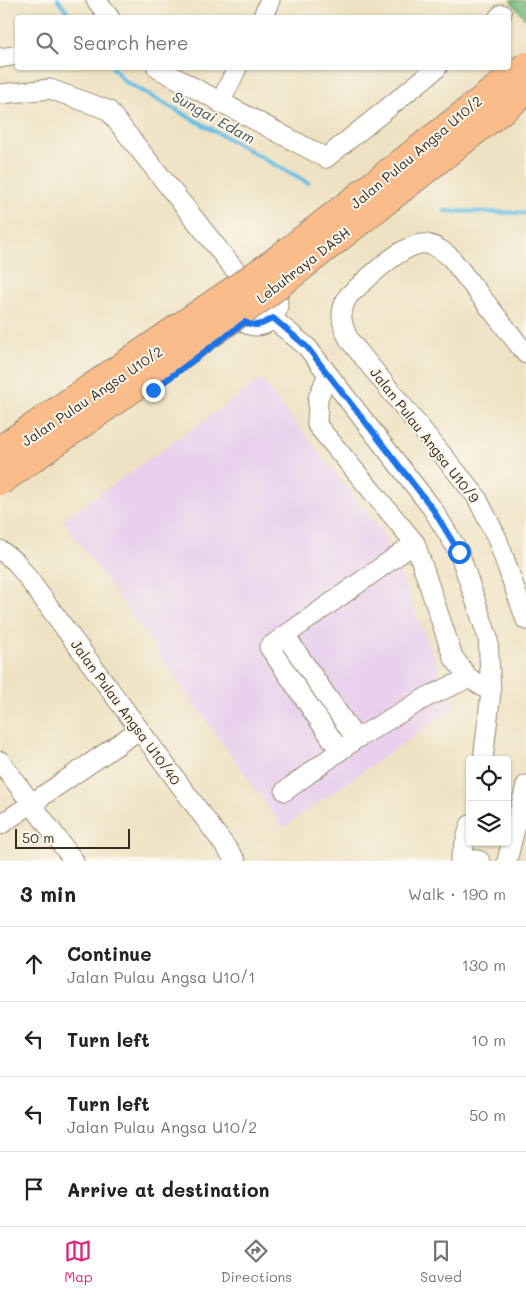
<!DOCTYPE html>
<meta charset="utf-8">
<style>
:root{--surface:#fff;--page:#f2f2f2;--text:#222;--muted:#767676;--line:#e0e0e0;--accent:#db2777}
body{margin:0;font-family:Mali,sans-serif;background:var(--page);color:var(--text)}
.controls{position:absolute;right:15px;bottom:15px;display:grid;overflow:hidden;border-radius:5px;box-shadow:0 1px 4px #0004}
.controls button{width:45px;height:45px;display:grid;place-items:center;padding:0;border:0;border-bottom:1px solid var(--line);background:var(--surface);color:var(--text);font:25px sans-serif}
.scale{position:absolute;left:15px;bottom:12px;width:115px;box-sizing:border-box;padding-left:5px;border:2px solid #3b2a1e;border-top:0;font-size:14px;line-height:18px;white-space:nowrap;color:#3b2a1e;-webkit-text-stroke:4px #fbf7ec;paint-order:stroke}
.stop{position:absolute;width:15px;height:15px;margin:-11px;border:4px solid #1a73e8;border-radius:50%;background:#fff}
.stop.end{background:#1a73e8;border-color:#fff;box-shadow:0 1px 5px #0008}
.list{margin:0;padding:0;list-style:none}
h2{display:flex;justify-content:space-between;align-items:center;height:65px;margin:0;padding:0 20px;font-size:21px}
h2 small{font-size:16px;font-weight:400;color:var(--muted)}
.list li{display:grid;grid-template-columns:32px 1fr auto;gap:15px;align-items:center;box-sizing:border-box;height:75px;padding:0 20px;border-top:1px solid var(--line)}
.list b{display:block;font-size:19px;white-space:nowrap}
.list p{margin:0;font-size:16px;white-space:nowrap;color:var(--muted)}
.list em{font-size:16px;font-style:normal;color:var(--muted)}
.icon{flex:none;width:28px;height:28px;fill:none;stroke:currentColor;stroke-width:2;stroke-linecap:round;stroke-linejoin:round}
.map{position:relative;flex:none;width:526px;height:861px;overflow:hidden}
.search{position:absolute;background:var(--surface);box-shadow:0 1px 4px #0004;left:15px;right:15px;top:15px;height:55px;display:flex;align-items:center;gap:12px;box-sizing:border-box;padding:0 18px;border-radius:5px;color:var(--muted);font-size:19px}
.sheet{height:365px;background:var(--surface)}
nav{display:flex;justify-content:space-around;align-items:center;box-sizing:border-box;height:70px;border-top:1px solid var(--line);background:var(--surface);font-size:14px;color:var(--muted)}
nav a{display:grid;justify-items:center;gap:2px}
nav .on{color:var(--accent)}
.map>svg:first-child{display:block}
.built{fill:#e9d1ed}
.forest{fill:#76b97d;stroke:#58724e}
.lines{fill:none;stroke-linecap:round;stroke-linejoin:round}
.stream{stroke:#65bee3;stroke-width:4.5}
.minor-casing{stroke:#948670;stroke-width:21}
.minor{stroke:#fff;stroke-width:19}
.highway-bridge-casing{stroke:#948670;stroke-width:30;stroke-linecap:butt}
.highway-bridge{stroke:#fabc8b;stroke-width:28}
.route{stroke:#1a73e8;stroke-width:6}
.labels{text-anchor:middle;dominant-baseline:central;stroke-width:4;stroke-linejoin:round;paint-order:stroke}
.street-label{font-size:14px;fill:#3b2a1e;stroke:#fbf7ec}
.water-label{font-size:15px;font-style:italic;fill:#485659;stroke:#fbf7ec}
</style>
<div class="map">
<svg width="526" height="861" viewBox="0 0 526 861">
<rect width="100%" height="100%" fill="#fbf7ec"/>
<filter id="ink" filterUnits="userSpaceOnUse"><feTurbulence type="fractalNoise" baseFrequency=".02" numOctaves="2"/><feDisplacementMap in="SourceGraphic" scale="10" xChannelSelector="R" yChannelSelector="G"/><feConvolveMatrix kernelMatrix="1 2 1 2 8 2 1 2 1" color-interpolation-filters="sRGB"/></filter>
<filter id="wash" filterUnits="userSpaceOnUse"><feTurbulence type="fractalNoise" baseFrequency=".0096" numOctaves="4" result="noise"/><feDisplacementMap in="SourceGraphic" scale="20" xChannelSelector="R" yChannelSelector="G"/><feGaussianBlur stdDeviation="1.12" result="paint"/><feColorMatrix in="noise" values="0 0 0 0 0 0 0 0 0 0 0 0 0 0 0 0 0 1.4 0 .05"/><feComposite in="paint" operator="in"/></filter>
<g filter="url(#wash)">
<rect width="100%" height="100%" fill="#eee2c3"/>
<!-- built -->
<path class="built" d="M261,380L382,531L455,707L283,828L63,520Z"/>
<!-- forest -->
<path class="forest" d="M510,0H526V20Z"/>
<g class="lines">
<!-- stream -->
<path class="stream" d="M58,0L72,18
M113,68L124,81L308,183
M445,211L526,213"/>
</g>
</g>
<g filter="url(#ink)">
<g class="lines">
<defs>
<path id="minor" d="M96,0L110,18
M262,18L270,0
M498,18L502,14
M0,58L18,55
M157,68L326,158L437,68
M0,94L50,89L108,110L246,284
M220,103L237,68
M234 304a22 22 0 1 1 44 0a22 22 0 1 1-44 0Z
M273,319L307,347L432,508L459,552L488,638L491,692L483,760
M526,354L451,258C444,252 437,246 427,244C403,241 367,280 349,295C338,311 341,325 350,341L476,496L497,538L526,620
M328,374L318,398L317,425L415,543L453,657L469,678L491,692
M0,550L16,562L236,861
M285,635L356,739
M340,751L269,647L415,543
M0,761L74,861
M285,791L356,739L427,697L469,678
M0,825L139,730
M461,856L480,861
M460,861L470,825
M507,861L526,785"/>
</defs>
<!-- minor casing -->
<use href="#minor" class="minor-casing"/>
<!-- minor -->
<use href="#minor" class="minor"/>
<defs>
<path id="highway-bridge" d="M0,450L272,264L526,66
M0,481L264,296L526,91"/>
</defs>
<!-- highway-bridge casing -->
<use href="#highway-bridge" class="highway-bridge-casing"/>
<!-- highway-bridge -->
<use href="#highway-bridge" class="highway-bridge"/>
</g>
</g>
<g class="lines" filter="url(#ink)">
<!-- route -->
<path class="route" d="M153,390L245,322C255,328 264,324 273,318L307,347L432,508L459,552"/>
</g>
<g class="labels">
<!-- street labels -->
<g class="street-label">
<text transform="translate(416 152) rotate(-40)">Jalan Pulau Angsa U10/2</text>
<text transform="translate(303 265) rotate(-38)">Lebuhraya DASH</text>
<text transform="translate(92 396) rotate(-34)">Jalan Pulau Angsa U10/2</text>
<text transform="translate(425 435) rotate(52)">Jalan Pulau Angsa U10/9</text>
<text transform="translate(126 712) rotate(54)">Jalan Pulau Angsa U10/40</text>
</g>
<!-- water labels -->
<g class="water-label">
<text transform="translate(214 117) rotate(29)">Sungai Edam</text>
</g>
</g>
</svg>
<div class="controls">
<button><svg class="icon" aria-label="locate" viewBox="0 0 24 24"><circle cx="12" cy="12" r="6"/><path d="M12 2v4M12 18v4M2 12h4M18 12h4"/></svg></button>
<button><svg class="icon" aria-label="layers" viewBox="0 0 24 24"><path d="M12 4l9 5-9 5-9-5zM3 14l9 5 9-5"/></svg></button>
</div>
<div class="scale">50 m</div>
<div class="stop" style="left:459px;top:552px"></div>
<div class="stop end" style="left:153px;top:390px"></div>
<div class="search"><svg class="icon" aria-label="search" viewBox="0 0 24 24"><circle cx="10" cy="10" r="6"/><path d="M15 15l6 6"/></svg>Search here</div>
</div>
<section class="sheet">
<h2>3 min<small>Walk · 190 m</small></h2>
<ul class="list">
<li><svg class="icon" aria-label="ahead" viewBox="0 0 24 24"><path d="M12 20V5M6 11l6-6 6 6"/></svg><div><b>Continue</b><p>Jalan Pulau Angsa U10/1</p></div><em>130 m</em></li>
<li><svg class="icon" aria-label="left" viewBox="0 0 24 24"><path d="M17 20v-9H6M10 6l-5 5 5 5"/></svg><div><b>Turn left</b></div><em>10 m</em></li>
<li><svg class="icon" aria-label="left" viewBox="0 0 24 24"><path d="M17 20v-9H6M10 6l-5 5 5 5"/></svg><div><b>Turn left</b><p>Jalan Pulau Angsa U10/2</p></div><em>50 m</em></li>
<li><svg class="icon" aria-label="arrive" viewBox="0 0 24 24"><path d="M6 21V4h12l-3 4 3 4H6"/></svg><div><b>Arrive at destination</b></div></li>
</ul>
</section>
<nav>
<a class="on"><svg class="icon" aria-label="map" viewBox="0 0 24 24"><path d="M3 6l6-2 6 2 6-2v14l-6 2-6-2-6 2zM9 4v14M15 6v14"/></svg>Map</a>
<a><svg class="icon" aria-label="directions" viewBox="0 0 24 24"><path d="M12 3l9 9-9 9-9-9zM9 14v-3h6M13 9l2 2-2 2"/></svg>Directions</a>
<a><svg class="icon" aria-label="saved" viewBox="0 0 24 24"><path d="M7 4h10v16l-5-4-5 4z"/></svg>Saved</a>
</nav>
